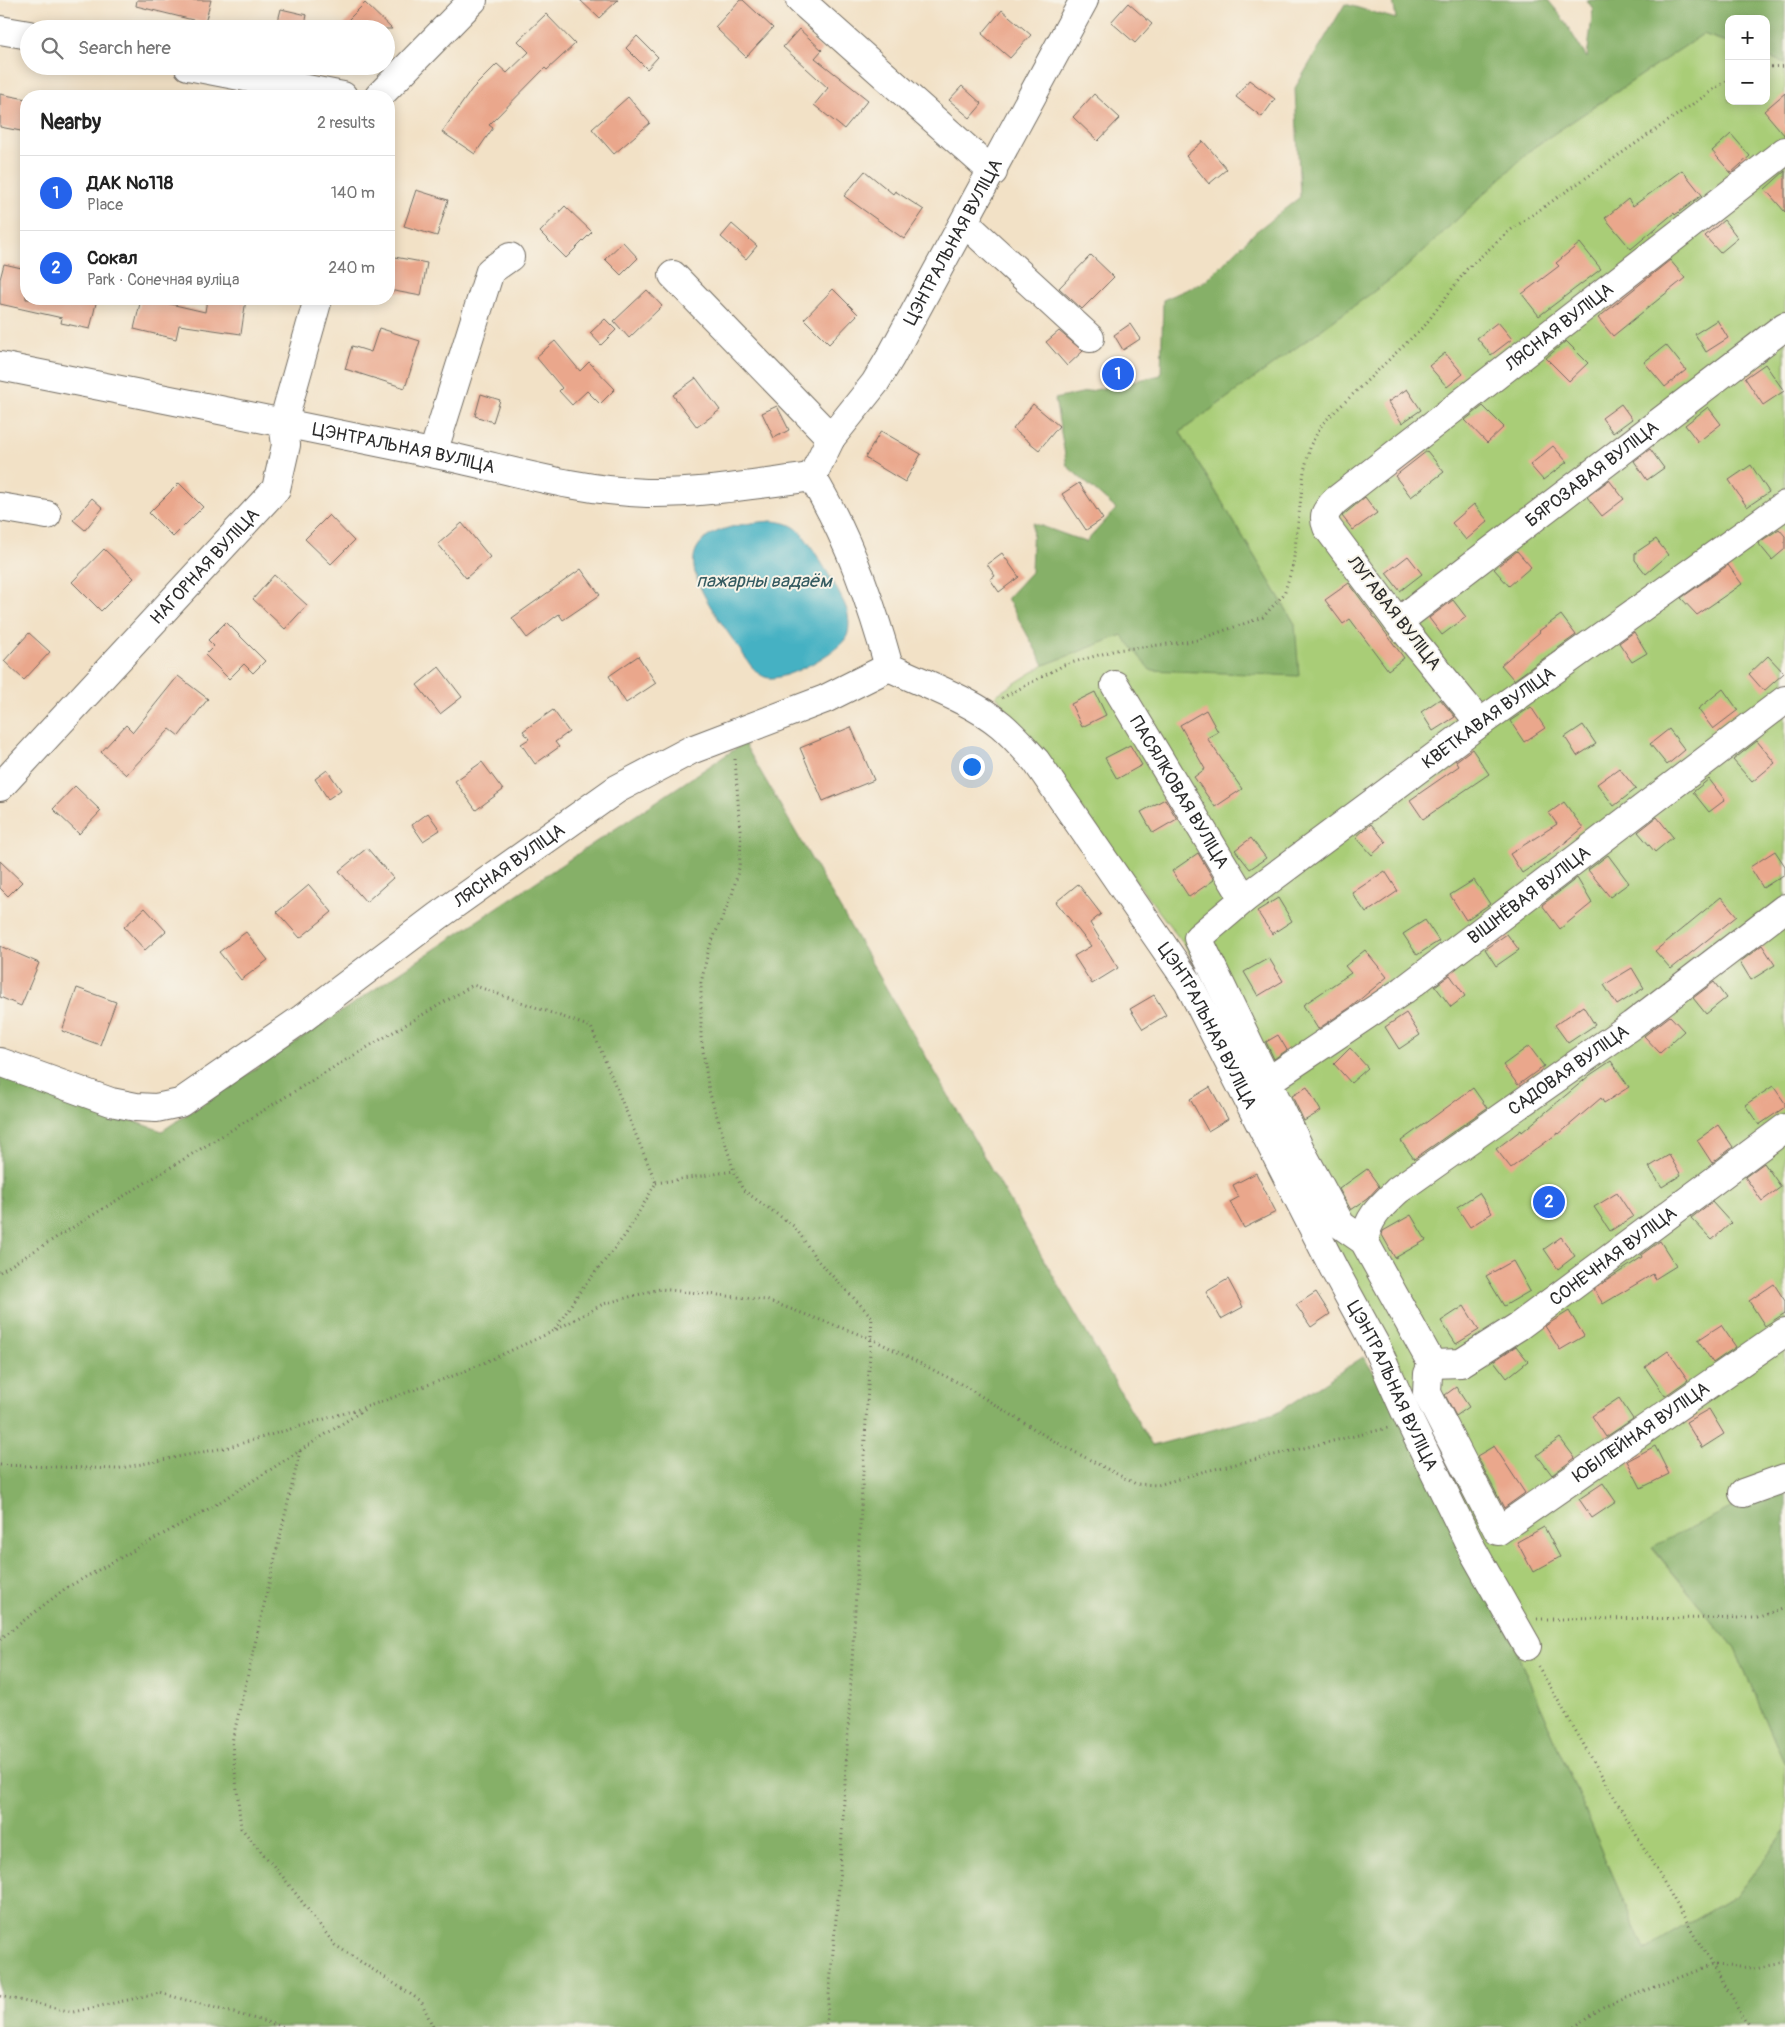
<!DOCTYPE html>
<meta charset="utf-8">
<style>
:root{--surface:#fff;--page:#f6f6f6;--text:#222;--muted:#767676;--line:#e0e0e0;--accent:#2563eb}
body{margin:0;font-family:Pangolin,sans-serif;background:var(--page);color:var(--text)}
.controls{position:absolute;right:15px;top:15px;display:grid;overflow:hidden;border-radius:10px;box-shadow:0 2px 12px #0003}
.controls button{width:45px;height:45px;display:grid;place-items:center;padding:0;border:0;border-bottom:1px solid var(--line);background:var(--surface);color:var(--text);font:25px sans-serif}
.you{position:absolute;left:971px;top:766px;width:18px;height:18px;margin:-12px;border:4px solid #fff;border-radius:50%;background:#1a73e8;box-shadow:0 0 0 8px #1a73e833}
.badge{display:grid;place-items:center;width:32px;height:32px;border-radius:50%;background:var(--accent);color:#fff;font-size:16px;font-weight:700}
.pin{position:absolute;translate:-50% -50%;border:2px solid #fff;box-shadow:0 1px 5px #0006}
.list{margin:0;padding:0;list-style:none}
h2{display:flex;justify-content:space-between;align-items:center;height:65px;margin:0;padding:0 20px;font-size:21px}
h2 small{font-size:16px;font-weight:400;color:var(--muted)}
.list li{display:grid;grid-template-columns:32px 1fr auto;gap:15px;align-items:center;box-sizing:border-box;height:75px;padding:0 20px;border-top:1px solid var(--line)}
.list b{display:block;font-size:19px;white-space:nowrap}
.list p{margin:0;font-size:16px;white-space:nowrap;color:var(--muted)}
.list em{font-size:16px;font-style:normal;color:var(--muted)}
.icon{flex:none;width:28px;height:28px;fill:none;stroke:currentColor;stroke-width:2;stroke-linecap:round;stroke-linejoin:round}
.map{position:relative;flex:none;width:1785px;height:2027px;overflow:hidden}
.search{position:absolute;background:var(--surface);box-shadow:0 2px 12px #0003;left:20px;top:20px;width:375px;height:55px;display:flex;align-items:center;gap:12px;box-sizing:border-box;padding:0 18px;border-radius:28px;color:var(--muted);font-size:19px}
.panel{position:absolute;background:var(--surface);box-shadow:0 2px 12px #0003;left:20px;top:90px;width:375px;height:215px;border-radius:20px}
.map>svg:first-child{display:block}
.green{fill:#a9cd77;stroke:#6a7c51}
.forest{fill:#86b068;stroke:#586e4a}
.water{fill:#45b1c3;stroke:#386e77}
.building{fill:#eaa78c}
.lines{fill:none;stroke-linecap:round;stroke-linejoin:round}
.minor-casing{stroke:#716b61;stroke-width:30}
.path{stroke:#716b61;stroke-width:3;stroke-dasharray:1 4;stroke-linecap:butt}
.minor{stroke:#fff;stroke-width:28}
.labels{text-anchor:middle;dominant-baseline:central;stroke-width:4;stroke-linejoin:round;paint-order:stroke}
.street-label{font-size:18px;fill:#2b2b2b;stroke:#f7f3e8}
.water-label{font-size:19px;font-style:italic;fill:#345a60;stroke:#f7f3e8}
</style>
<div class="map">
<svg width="1785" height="2027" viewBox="0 0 1785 2027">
<rect width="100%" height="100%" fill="#f7f3e8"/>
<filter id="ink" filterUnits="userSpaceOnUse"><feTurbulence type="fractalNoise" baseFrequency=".02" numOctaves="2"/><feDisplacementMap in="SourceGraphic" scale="10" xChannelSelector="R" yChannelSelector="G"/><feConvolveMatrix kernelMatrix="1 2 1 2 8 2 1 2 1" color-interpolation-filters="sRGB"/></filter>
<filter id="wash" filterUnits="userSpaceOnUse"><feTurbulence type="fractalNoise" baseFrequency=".0096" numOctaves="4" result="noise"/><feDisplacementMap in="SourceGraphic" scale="20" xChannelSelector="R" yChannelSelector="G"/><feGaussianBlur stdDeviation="1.12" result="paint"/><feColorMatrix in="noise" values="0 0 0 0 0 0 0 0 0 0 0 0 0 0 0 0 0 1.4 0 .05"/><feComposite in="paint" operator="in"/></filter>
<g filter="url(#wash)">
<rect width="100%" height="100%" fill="#f2e1c6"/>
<!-- green -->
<path class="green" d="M1703,34L1729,43V101H1766V56L1785,63V1481L1652,1548L1735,1648L1785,1765V1831L1737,1895L1645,1950L1433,1458L1430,1438L1188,950L996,695L1044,665L1122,635L1295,624L1180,432L1402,271L1534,147Z"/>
<!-- forest -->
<path class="forest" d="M1393,0H1548L1561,16L1587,58L1593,9L1587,0H1785V63L1766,56V19H1729V43L1703,34L1534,147L1402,271L1180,432L1295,624L1299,676L1150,670L1122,635L1044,665L1007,598L1031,572L1033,523L1086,542L1116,509L1067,466L1055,399L1161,375L1163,300L1206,281L1254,233L1300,197L1295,88L1345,4L1396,19Z
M744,743L1152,1446L1279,1412L1363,1357L1433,1458L1645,1950L1737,1895L1785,1831V2027H0V1074L162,1131Z
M1785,1481V1765L1735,1648L1652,1547Z"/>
<!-- water -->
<path class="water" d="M772,521C782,522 789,523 797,529C807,536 843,597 847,610C849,618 850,628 847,636C840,652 786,680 769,678C761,677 756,671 751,666C707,599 638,530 772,521Z"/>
<g id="blocks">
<!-- building -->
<path class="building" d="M137,0H211L205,23L136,6Z
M580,0H618L599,18Z
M740,0H743L773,28L746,57L715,27Z
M365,3L392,29H339Z
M1128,3L1152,24L1135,43L1111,22Z
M281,9L307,15L304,29H276Z
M1002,10L1031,35L1010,58L982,34Z
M546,14L575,44L547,70L545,68L489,125L493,128L475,154L442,132L472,89L497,64L507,73L529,52L518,41Z
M799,29L822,50L815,58L868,100L844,129L814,105L828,88L783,47Z
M637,36L658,57L647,69L626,48Z
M1249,80L1275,99L1262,117L1236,97Z
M962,86L982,104L970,118L949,100Z
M1785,93V136L1764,111Z
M0,94L26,99V132L0,127Z
M1094,94L1120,118L1098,141L1073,117Z
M628,97L650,123L614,154L592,129Z
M1731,134L1750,156L1731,173L1712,151Z
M1203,141L1227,169L1209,184L1186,156Z
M1682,170L1702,195L1675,215L1674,213L1631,249L1605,218L1628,199L1633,206Z
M865,171L893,194L895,191L924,210L904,239L844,196Z
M1785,171V212L1765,189Z
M416,190L448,200L437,236L404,226Z
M565,206L592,232L566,258L540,232Z
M1724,220L1738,238L1720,253L1705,236Z
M732,224L757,246L746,259L721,237Z
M623,242L638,258L621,275L605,259Z
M1580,243L1601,269L1539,316L1522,294L1559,266L1556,263Z
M1091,255L1114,277L1082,309L1059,288Z
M389,256L427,263L421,296L389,290Z
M1670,260L1685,278L1613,336L1598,318Z
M4,264L26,269V299H97L90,329L61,323L62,318L0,304V279Z
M833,289L858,314L829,344L804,319Z
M647,290L662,306L629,338L614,321Z
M141,299H163L162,302L205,312L207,299H246L241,334L179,325L176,339L134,329Z
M605,319L616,330L601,345L590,333Z
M1717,320L1728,338L1706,352L1695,334Z
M1498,322L1512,339L1491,355L1477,338Z
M1130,324L1140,339L1123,350L1114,335Z
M379,328L420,341L405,388L345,369L352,346L371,352Z
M1059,331L1083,351L1067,366L1046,342Z
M555,341L580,371L589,362L615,389L600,404L587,391L572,405L559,391L562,388L536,357Z
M1566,341L1588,363L1569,381L1546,358Z
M1666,345L1686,370L1665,387L1644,362Z
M1445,353L1463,374L1447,387L1429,366Z
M1765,364L1784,391L1763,405L1745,378Z
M696,378L720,410L697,427L673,395Z
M1407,389L1421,410L1402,423L1388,402Z
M481,394L500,400L493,422L475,416Z
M1033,404L1059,426L1039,450L1013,429Z
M1621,404L1632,419L1613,433L1602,418Z
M777,406L789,430L774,438L762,413Z
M1483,406L1504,427L1487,443L1465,420Z
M1708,407L1721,424L1698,442L1685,425Z
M881,431L921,454L905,482L865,458Z
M1553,446L1567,462L1543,480L1530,465Z
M1650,449L1664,468L1647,480L1634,461Z
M1427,451L1444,472L1411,497L1395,476Z
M1751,465L1769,492L1747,507L1729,480Z
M1609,480L1624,499L1602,516L1587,497Z
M179,483L203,507L173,537L149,513Z
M1079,483L1103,519L1086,530L1062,494Z
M1365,497L1377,513L1353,530L1342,516Z
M92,498L103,508L85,530L73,520Z
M1474,504L1488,521L1466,540L1452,523Z
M329,515L354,541L331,564L305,539Z
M462,523L490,557L466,578L438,544Z
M1779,529L1785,536V549L1772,560L1758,543Z
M1656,539L1668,555L1646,574L1635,560V553Z
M104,549L134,578L101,611L72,582Z
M1517,551L1531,567L1509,586L1494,569Z
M1002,553L1019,577L999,592L990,579L995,576L987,564Z
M1408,556L1422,574L1400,591L1386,573Z
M1728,565L1742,584L1697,615L1681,598Z
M581,569L600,595L563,620L559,614L527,638L512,618Z
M274,575L307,605L285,629L253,599Z
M1349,583L1404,658L1388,670L1350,619L1343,624L1325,600Z
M1453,600L1466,617L1442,635L1429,618Z
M1561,615L1576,635L1514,680L1501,665L1540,632L1539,631Z
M226,622L265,661L253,673L244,664L229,679L205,655L214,646L208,640Z
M1634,632L1647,653L1632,662L1619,643Z
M29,633L50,652L24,680L4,661Z
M638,656L656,683L626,703L609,676Z
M1768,656L1784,673L1764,691L1749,674Z
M439,667L462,697L440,714L417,685Z
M178,676L208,699L179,736L170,729L126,775L101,752L126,725L133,732Z
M1723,689L1738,710L1713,729L1698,709Z
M1095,692L1106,715L1082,727L1071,704Z
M1440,699L1455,717L1433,731L1421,712Z
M1531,707L1545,728L1524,742L1510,721Z
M553,710L569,732L555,742L559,747L535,764L521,744L529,739L523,731Z
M1206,710L1218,732L1207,738L1242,789L1215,807L1194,777L1205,769L1180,725Z
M1583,725L1596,744L1577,756L1565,737Z
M851,727L874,780L823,801L800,748Z
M1669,729L1685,750L1667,765L1650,744Z
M1757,741L1775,763L1752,782L1733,760Z
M1130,745L1142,765L1117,779L1105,758Z
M1472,749L1489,774L1423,819L1410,800L1459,766L1456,761Z
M482,762L503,790L476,810L455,781Z
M1619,768L1636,789L1614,806L1597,784Z
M327,770L341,790L328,799L315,779Z
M1709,779L1725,800L1709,812L1693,792Z
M75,786L101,811L79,834L53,809Z
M1165,799L1177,819L1153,833L1141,812Z
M1564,802L1583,828L1551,854L1522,873L1510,854L1557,824L1549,813Z
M428,813L440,830L423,841L412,825Z
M1657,817L1673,837L1655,852L1638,832Z
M1371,824L1386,842L1372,855L1356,837Z
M1251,838L1266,858L1250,869L1235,850Z
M367,848L393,878L366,902L339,871Z
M1775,851L1785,866V874L1763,888L1750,867Z
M1198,853L1214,880L1189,897L1172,871Z
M1608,855L1629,883L1610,897L1588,870Z
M0,861L22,882L8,896L0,888Z
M1385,871L1398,891L1366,913L1352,893Z
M1577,878L1592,903L1560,929L1542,905Z
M1474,880L1490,904L1466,920L1450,895Z
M1078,884L1101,914L1090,923L1118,968L1092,984L1074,956L1091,946L1056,902Z
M309,885L332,912L300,938L277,912Z
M1721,897L1737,916L1671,969L1655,951Z
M1278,898L1292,921L1272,934L1257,911Z
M145,908L166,931L145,950L124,927Z
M1425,920L1439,941L1417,955L1403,934Z
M246,932L268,960L241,980L219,952Z
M1507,934L1519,950L1496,966L1485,949Z
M1762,945L1775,965L1751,980L1740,962Z
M0,946L39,963L21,1006L0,997Z
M1365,950L1387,977L1351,1007L1318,1029L1303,1005L1351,973L1345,966Z
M1269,958L1283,981L1258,996L1244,972Z
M1632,968L1644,988L1617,1005L1604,985Z
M1450,975L1465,996L1451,1007L1435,986Z
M1714,982L1726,998L1706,1014L1693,998Z
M77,988L116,1002L100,1045L62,1031Z
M1154,995L1166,1015L1143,1029L1130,1009Z
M1583,1006L1595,1025L1568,1043L1555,1025Z
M1406,1013L1420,1035L1399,1049L1385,1027Z
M1670,1016L1684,1031L1660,1053L1644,1036Z
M1278,1035L1287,1050L1274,1059L1266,1042Z
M1529,1046L1544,1066L1518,1085L1503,1065Z
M1350,1048L1368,1068L1351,1083L1334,1064Z
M1611,1061L1629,1087L1604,1103L1601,1098L1559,1134L1558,1133L1511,1168L1496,1149L1521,1130L1522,1132L1590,1075Z
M1773,1086L1785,1103V1107L1759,1125L1745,1105Z
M1210,1087L1228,1119L1208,1131L1190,1099Z
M1307,1087L1321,1111L1304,1121L1292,1096Z
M1473,1088L1487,1108L1414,1159L1401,1141Z
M1718,1125L1733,1147L1712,1163L1697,1140Z
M1669,1155L1681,1175L1662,1187L1649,1167Z
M1764,1163L1781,1187L1762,1201L1745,1177Z
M1367,1169L1379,1186L1367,1199L1351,1210L1339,1189Z
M1256,1173L1276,1212L1244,1228L1230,1202L1239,1197L1233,1185Z
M1479,1193L1492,1213L1470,1227L1457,1207Z
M1617,1193L1633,1217L1610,1231L1594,1207Z
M1712,1202L1731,1223L1712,1240L1691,1218Z
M1411,1215L1426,1240L1395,1258L1382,1235L1383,1231Z
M1561,1237L1575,1256L1558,1269L1544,1249Z
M1660,1241L1676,1266L1655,1279L1653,1274L1603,1304L1594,1289L1642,1257L1641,1255Z
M1513,1261L1530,1291L1504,1306L1486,1276Z
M1228,1279L1243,1307L1221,1319L1206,1292Z
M1774,1284L1785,1301V1313L1765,1326L1749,1301Z
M1316,1292L1330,1314L1311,1327L1296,1305Z
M1464,1306L1479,1330L1456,1344L1441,1321Z
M1569,1311L1584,1336L1560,1350L1545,1326Z
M1721,1325L1736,1347L1713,1363L1698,1340Z
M1516,1346L1528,1361L1507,1378L1494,1361Z
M1668,1351L1688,1380L1665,1396L1645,1367Z
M1456,1387L1469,1407L1456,1416L1445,1395Z
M1619,1398L1633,1419L1606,1437L1592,1416Z
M1709,1409L1724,1434L1702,1448L1686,1422Z
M1560,1438L1575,1458L1552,1475L1537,1455Z
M1494,1446L1525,1493L1504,1508L1477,1456Z
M1655,1446L1669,1474L1641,1488L1627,1461Z
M1603,1483L1616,1502L1592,1518L1579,1499Z
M1544,1527L1560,1557L1533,1572L1517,1542Z"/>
</g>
</g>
<g filter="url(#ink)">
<use href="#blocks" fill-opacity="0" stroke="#716b61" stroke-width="1"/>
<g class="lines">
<defs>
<g id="minor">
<path d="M800,0L993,172"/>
<path d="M0,30L29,35"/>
<path d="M188,66L343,96"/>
<path d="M379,96L473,0"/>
<path d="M965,223L1090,338"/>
<path d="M673,275L831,438"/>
<path id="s1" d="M0,366C144,395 287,423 431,453C502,467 573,491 647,493C702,494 757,484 812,477C848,536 871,601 889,667C924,684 971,700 1001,725C1014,736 1025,749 1036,761L1188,982L1335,1271L1376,1346L1409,1420L1472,1549L1527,1646"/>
<path d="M433,453L490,271L510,257"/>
<path id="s2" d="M812,477L831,438L875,383L890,358L1084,0"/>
<path d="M0,507L47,515"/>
<path id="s3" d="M1398,622L1785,326"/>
<path id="s4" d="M1115,685L1244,899"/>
<path id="s5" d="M1480,723L1398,622L1327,527C1322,515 1326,511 1335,501L1785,151"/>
<path id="s6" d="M0,787L276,489L286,445L283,423L318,299"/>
<path id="s7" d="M0,1062L111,1102L136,1107L156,1108L180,1103L303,1018L438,916L617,789L691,750L825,699L889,667"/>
<path id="s8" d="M1267,1082L1404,990L1785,700"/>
<path id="s9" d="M1364,1241C1368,1217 1381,1206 1398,1190L1632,1025L1785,908"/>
<path id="s10" d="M1432,1364L1364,1241L1341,1225L1301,1151L1198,938L1244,899L1480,723L1785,505"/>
<path id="s11" d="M1432,1364L1428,1374L1427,1393L1498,1531L1785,1332"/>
<path id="s12" d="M1432,1364L1461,1363L1519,1326L1785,1128"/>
<path d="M1743,1493L1785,1478"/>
</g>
</defs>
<!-- minor casing -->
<use href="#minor" class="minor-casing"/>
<!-- path -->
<path class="path" d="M1766,67L1785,66
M1002,698L1064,665L1116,650L1194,641L1263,617L1284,594L1293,565L1304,471L1311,444L1323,423L1425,325L1467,269L1509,231L1729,79
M735,759L741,843L739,868L732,895L709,948L701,983V1037L709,1091L734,1171L743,1190L795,1227L817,1260L872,1317L839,1886L826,2027
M656,1183L734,1171
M0,1272L339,1064L473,985L591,1027L656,1183L626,1234L578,1294L554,1331
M300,1451L232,1742L241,1828L283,1877L335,1945L421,2001L433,2027
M0,1465L116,1469L229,1447L369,1406L461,1373L554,1331L603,1304L660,1289L766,1300L872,1339L963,1385L1052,1440L1136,1484L1158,1485L1202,1472L1388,1428
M1537,1619L1757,1618L1785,1607
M0,1639L66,1588L212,1507L365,1409
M1538,1666L1712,1965L1751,2027
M0,1996L73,2012L160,1993L285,2027
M1574,2027L1603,2007L1712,1965L1754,1968L1785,1963"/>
<!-- minor -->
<use href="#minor" class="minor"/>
</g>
</g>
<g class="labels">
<!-- street labels -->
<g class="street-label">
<text stroke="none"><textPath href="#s2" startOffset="275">ЦЭНТРАЛЬНАЯ ВУЛІЦА</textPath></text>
<text stroke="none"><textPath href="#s5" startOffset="562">ЛЯСНАЯ ВУЛІЦА</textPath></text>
<text stroke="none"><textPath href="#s1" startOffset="412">ЦЭНТРАЛЬНАЯ ВУЛІЦА</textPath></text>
<text stroke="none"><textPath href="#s3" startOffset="244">БЯРОЗАВАЯ ВУЛІЦА</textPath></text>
<text stroke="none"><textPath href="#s6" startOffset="301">НАГОРНАЯ ВУЛІЦА</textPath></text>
<text transform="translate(1394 613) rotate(52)">ЛУГАВАЯ ВУЛІЦА</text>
<text stroke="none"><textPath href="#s10" startOffset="854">КВЕТКАВАЯ ВУЛІЦА</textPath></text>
<text stroke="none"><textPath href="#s4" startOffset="125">ПАСЯЛКОВАЯ ВУЛІЦА</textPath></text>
<text stroke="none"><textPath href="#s7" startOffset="594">ЛЯСНАЯ ВУЛІЦА</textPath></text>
<text stroke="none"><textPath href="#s8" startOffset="322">ВІШНЁВАЯ ВУЛІЦА</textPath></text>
<text stroke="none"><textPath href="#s1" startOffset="1524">ЦЭНТРАЛЬНАЯ ВУЛІЦА</textPath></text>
<text stroke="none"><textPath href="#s9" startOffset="271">САДОВАЯ ВУЛІЦА</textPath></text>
<text stroke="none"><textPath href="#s12" startOffset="215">СОНЕЧНАЯ ВУЛІЦА</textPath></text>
<text stroke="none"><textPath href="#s1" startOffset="1929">ЦЭНТРАЛЬНАЯ ВУЛІЦА</textPath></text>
<text stroke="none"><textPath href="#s11" startOffset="359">ЮБІЛЕЙНАЯ ВУЛІЦА</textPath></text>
</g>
<!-- water labels -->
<g class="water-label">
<text x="764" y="581">пажарны вадаём</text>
</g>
</g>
</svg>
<div class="controls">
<button>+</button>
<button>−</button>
</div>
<div class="you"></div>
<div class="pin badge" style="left:1118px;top:374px">1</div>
<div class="pin badge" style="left:1549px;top:1202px">2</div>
<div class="search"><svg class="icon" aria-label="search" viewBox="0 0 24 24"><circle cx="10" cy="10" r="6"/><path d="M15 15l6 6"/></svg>Search here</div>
<section class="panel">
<h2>Nearby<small>2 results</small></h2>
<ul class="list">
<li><span class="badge">1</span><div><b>ДАК №118</b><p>Place</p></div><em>140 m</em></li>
<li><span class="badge">2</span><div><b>Сокал</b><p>Park · Сонечная вуліца</p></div><em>240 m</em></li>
</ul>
</section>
</div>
